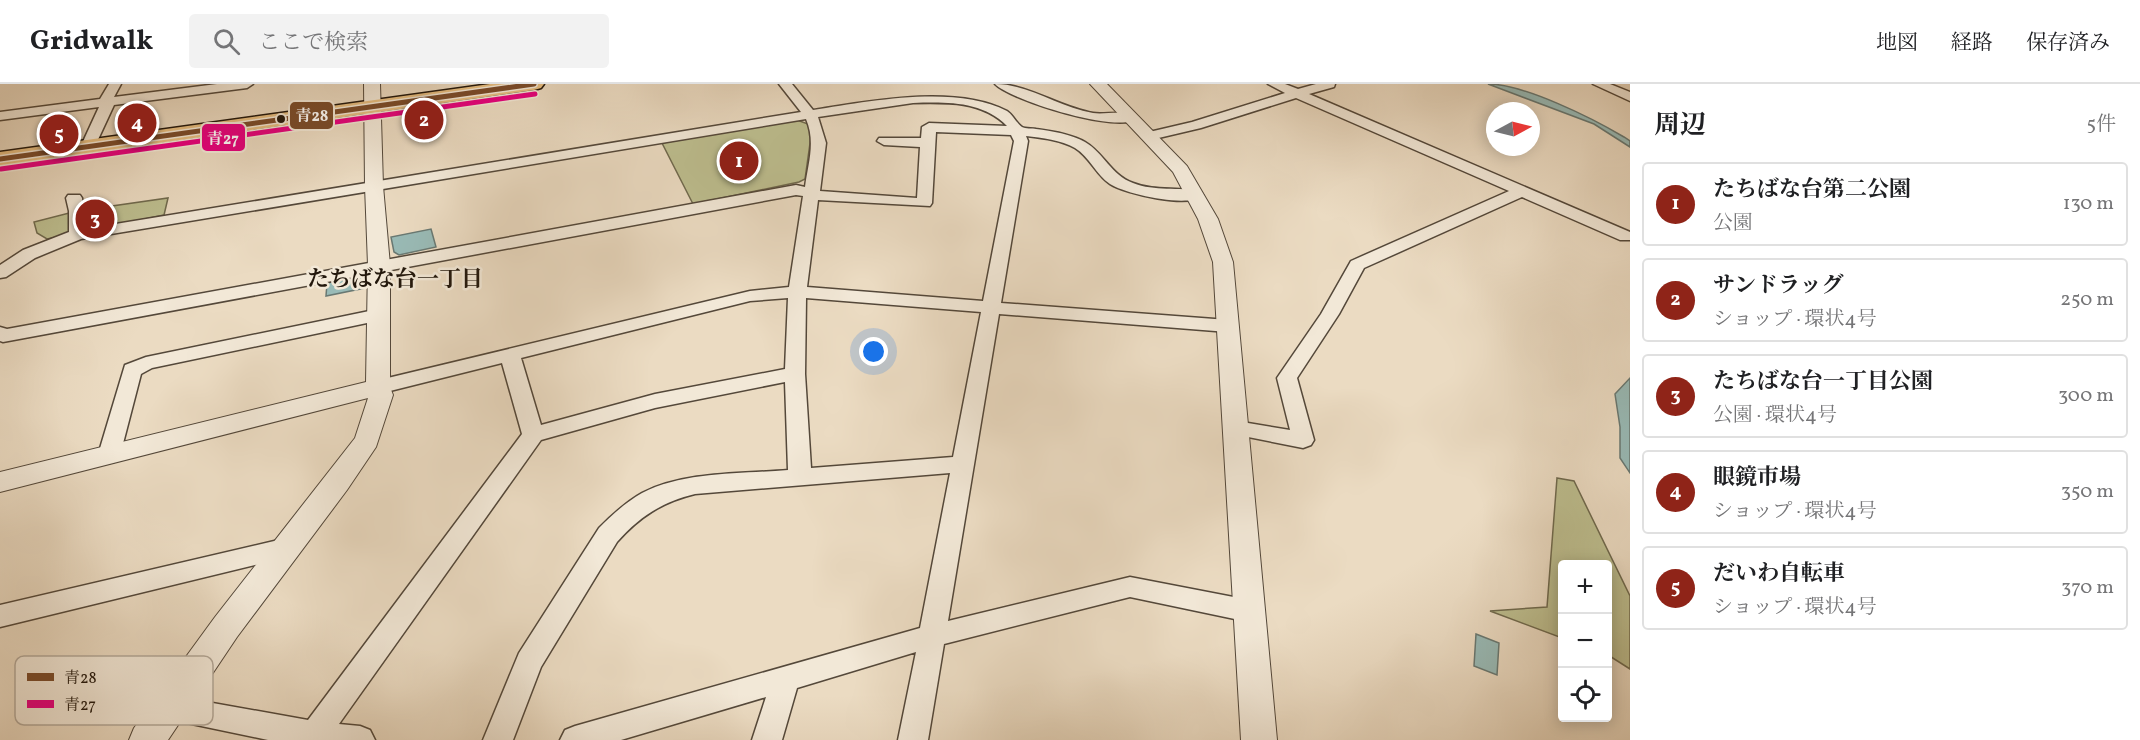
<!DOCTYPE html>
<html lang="ja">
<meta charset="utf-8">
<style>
:root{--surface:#fff;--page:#f2f2f2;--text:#202124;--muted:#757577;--line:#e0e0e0;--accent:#8f2418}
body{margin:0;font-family:Vollkorn,"Noto Serif JP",serif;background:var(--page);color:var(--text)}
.controls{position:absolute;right:18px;bottom:18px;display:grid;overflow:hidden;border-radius:6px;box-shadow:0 3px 15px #0003}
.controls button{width:54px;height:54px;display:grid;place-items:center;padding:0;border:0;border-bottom:2px solid var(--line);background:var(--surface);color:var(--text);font:30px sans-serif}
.compass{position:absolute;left:1486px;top:18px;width:54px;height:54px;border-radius:50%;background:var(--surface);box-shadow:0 3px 15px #0003;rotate:83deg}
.you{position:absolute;left:874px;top:268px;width:21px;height:21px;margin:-15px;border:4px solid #fff;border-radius:50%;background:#1a73e8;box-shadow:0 0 0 9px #1a73e833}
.badge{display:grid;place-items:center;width:39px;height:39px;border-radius:50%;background:var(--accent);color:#fff;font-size:20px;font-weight:700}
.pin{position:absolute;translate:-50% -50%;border:3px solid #fff;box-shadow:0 2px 6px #0006}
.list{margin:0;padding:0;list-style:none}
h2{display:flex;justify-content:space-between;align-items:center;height:78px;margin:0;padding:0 24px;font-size:26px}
h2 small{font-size:20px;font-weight:400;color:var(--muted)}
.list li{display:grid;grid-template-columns:39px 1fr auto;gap:18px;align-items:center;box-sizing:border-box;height:84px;margin:0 12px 12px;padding:0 12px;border:2px solid var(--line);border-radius:6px}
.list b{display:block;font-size:22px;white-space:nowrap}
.list p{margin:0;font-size:20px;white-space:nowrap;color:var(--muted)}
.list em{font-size:20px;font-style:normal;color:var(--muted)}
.icon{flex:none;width:33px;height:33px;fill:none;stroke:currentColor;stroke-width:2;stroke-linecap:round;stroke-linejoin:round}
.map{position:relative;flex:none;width:1630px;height:656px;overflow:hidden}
header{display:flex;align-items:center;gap:36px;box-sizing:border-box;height:84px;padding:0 30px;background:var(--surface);border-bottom:2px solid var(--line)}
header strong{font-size:28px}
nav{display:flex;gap:33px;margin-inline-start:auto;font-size:21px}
.search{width:420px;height:54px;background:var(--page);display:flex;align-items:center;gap:15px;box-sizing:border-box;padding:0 21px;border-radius:6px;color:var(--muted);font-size:22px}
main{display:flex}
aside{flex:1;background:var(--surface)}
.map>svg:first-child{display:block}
.green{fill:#bdbe8f;stroke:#706a4e;stroke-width:1.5}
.water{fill:#99bbb7;stroke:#697973;stroke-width:1.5}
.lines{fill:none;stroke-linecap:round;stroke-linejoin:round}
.minor-casing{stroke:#54483a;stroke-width:3}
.tertiary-casing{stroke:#54483a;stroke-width:2}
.primary-casing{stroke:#22170c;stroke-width:3}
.minor{fill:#f2e8d7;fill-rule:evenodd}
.tertiary{fill:#f2e8d7;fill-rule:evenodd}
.primary{fill:#e6be81;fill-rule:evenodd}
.bus-1-casing{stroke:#f2e8d7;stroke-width:8}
.bus-2-casing{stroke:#f2e8d7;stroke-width:8}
.bus-1{stroke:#7a4b2a;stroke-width:5}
.bus-2{stroke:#e5007d;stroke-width:5}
.bus-dot{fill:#22170c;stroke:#f2e8d7;stroke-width:2}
.labels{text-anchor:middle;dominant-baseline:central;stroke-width:5;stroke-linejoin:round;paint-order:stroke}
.neighbourhood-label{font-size:22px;font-weight:bold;fill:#22170c;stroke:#f2e8d7}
.key{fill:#f2e8d7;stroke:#b4a99a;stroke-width:1.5}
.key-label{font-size:16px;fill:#22170c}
.line-badge{stroke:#f2e8d7;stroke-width:2}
.badge-label{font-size:16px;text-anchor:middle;font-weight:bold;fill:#fff}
</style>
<header>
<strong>Gridwalk</strong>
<div class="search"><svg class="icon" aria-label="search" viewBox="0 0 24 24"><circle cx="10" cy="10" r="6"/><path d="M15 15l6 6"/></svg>ここで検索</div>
<nav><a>地図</a><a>経路</a><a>保存済み</a></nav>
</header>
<main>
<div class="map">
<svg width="1630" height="656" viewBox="0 0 1630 656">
<rect width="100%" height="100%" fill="#ebdbc2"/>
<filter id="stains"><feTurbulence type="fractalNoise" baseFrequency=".00333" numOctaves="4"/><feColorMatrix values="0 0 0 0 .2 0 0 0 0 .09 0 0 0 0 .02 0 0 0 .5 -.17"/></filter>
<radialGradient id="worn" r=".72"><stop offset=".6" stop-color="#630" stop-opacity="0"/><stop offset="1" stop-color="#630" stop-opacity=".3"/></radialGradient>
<!-- green -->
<path class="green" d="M797,36L808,40L811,52L805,95L799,98L693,120L662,59Z
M168,114L164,131L47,155L37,149L34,138L77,127Z
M1557,394L1574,397L1630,512V585L1608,571V480H1562V554L1490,527L1547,523Z"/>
<!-- water -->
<path class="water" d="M1488,0C1524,0 1592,34 1624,53L1630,57V63L1594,40Z
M431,145L436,163L399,171L394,168L391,153Z
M360,192L367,194L365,204L326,212L327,199Z
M1630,294V389L1620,374V343L1615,310Z
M1476,550L1499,559L1497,591L1474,582Z"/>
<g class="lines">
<defs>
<path id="minor" d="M109,0H121L114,13L217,0H253L247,4L114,21L95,62L88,66L81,62L99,23L0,36V28L100,15Z
M779,0H792L813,26C869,17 956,0 1007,27C1013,31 1017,40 1022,43C1025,45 1033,44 1036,45C1052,47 1071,50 1085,58C1104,69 1111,91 1133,99C1155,108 1178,102 1201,108L1203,111C1191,125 1125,110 1110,100C1096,91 1090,73 1075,64C1061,56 1042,54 1026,52L1028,57L1001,219L1228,236L1235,238L1237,242L1235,246L1228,248L999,230L948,537L1130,493L1249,516L1258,519L1262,527L1258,535L1249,538L1130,513L944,560L928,656H898L916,568L797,604L782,656H752L766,613L621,656H560L565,646L575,642L920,544L950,389L695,410C662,418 639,433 617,458L541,583L513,656H483L519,569L599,444C612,431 626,418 642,409C685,387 742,390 788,386L785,298L655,324L541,356L339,640L360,642L370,646L375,656H268L158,633L154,624L158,615L168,611L308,636L522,350L502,279L378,310L371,308L368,303L371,298L750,207L789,203L803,112L796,111L3,258L0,257V243L7,245L796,101L805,103C808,80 816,58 806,35L81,155L35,174L6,193L0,194V181L23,166L69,148V127L66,114L68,111H80L82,114L85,145L801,28ZM913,19C947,18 982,17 1007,42L929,39L922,43L921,54H879L877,57L884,61L920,63L917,114L820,107L826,59L818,33ZM936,48L1011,51L1014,57L983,217L807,203L818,116L930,122L932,119ZM788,214L785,285L655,310L541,341L521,274L750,217ZM806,214L981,228L953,373L811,384L805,290Z
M995,0C1029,0 1058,23 1093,29C1105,31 1129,25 1138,34C1121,51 1010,16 995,0Z
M1268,0H1285L1298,5L1316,0H1335L1334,3L1309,10L1630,148V156H1620L1522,113L1364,184L1339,230L1297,294L1314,356L1311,361L1303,364L1228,349L1225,344L1228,339L1236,337L1290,346L1277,294L1321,230L1351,177L1509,107L1296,14L1201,44L1150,56L1143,52L1145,49L1192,38L1285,9Z
M1593,0H1610L1630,8V17Z
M379,225L386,227L388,231L386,235L152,284L141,290L120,371L117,377L109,379L101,377L98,371L125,281L146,273Z
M287,454L296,457L299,464L296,471L0,543V521Z"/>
<path id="tertiary" d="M364,0H380L383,102L390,181V303L393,311L376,363L347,406L237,553L168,656H129L134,644L215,533L355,354L368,314L0,408V388L366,298L368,181L365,102Z
M1090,0H1107L1187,82L1218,135L1233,178L1277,656H1241L1213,178L1198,135L1173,88Z"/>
<path id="primary" d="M490,0H544L541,4L534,6L0,82V68Z"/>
</defs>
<!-- minor casing -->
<use href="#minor" class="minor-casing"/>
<!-- tertiary casing -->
<use href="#tertiary" class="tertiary-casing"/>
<!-- primary casing -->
<use href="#primary" class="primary-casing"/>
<!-- minor -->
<use href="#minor" class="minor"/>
<!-- tertiary -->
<use href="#tertiary" class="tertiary"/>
<!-- primary -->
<use href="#primary" class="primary"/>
<defs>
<path id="bus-1" d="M0,75L534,0"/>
<path id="bus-2" d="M1,85L535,10"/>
</defs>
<!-- bus-1 casing -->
<use href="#bus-1" class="bus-1-casing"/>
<!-- bus-2 casing -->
<use href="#bus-2" class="bus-2-casing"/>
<!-- bus-1 -->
<use href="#bus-1" class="bus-1"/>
<!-- bus-2 -->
<use href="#bus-2" class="bus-2"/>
</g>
<!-- markers -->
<circle class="bus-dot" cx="281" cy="35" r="5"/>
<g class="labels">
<!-- neighbourhood labels -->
<g class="neighbourhood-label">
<text x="395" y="196">たちばな台一丁目</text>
</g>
</g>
<!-- legend -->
<rect x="15" y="572" width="198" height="69" rx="9" class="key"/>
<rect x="27" y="589" width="27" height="8" fill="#7a4b2a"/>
<rect x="27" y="616" width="27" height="8" fill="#e5007d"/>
<g class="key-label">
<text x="64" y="599">青28</text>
<text x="64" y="626">青27</text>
</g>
<g class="line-badge">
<rect x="289" y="17" width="45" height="29" rx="6" fill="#7a4b2a"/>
<rect x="201" y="39" width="45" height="29" rx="6" fill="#e5007d"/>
</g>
<g class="badge-label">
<text x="312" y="37">青28</text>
<text x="223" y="60">青27</text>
</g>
<rect width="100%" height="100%" filter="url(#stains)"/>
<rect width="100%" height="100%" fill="url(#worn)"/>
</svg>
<div class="controls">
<button>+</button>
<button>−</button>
<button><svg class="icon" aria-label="locate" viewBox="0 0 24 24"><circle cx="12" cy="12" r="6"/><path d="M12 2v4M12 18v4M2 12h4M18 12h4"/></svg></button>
</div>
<svg class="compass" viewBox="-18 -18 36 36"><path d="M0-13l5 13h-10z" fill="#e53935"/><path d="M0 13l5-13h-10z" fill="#757577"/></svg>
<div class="you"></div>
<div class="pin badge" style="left:739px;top:77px">1</div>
<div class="pin badge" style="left:424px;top:36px">2</div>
<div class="pin badge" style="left:95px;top:135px">3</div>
<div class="pin badge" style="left:137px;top:39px">4</div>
<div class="pin badge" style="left:59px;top:50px">5</div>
</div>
<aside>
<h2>周辺<small>5件</small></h2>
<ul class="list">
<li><span class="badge">1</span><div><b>たちばな台第二公園</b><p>公園</p></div><em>130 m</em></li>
<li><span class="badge">2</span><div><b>サンドラッグ</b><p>ショップ · 環状4号</p></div><em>250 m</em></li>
<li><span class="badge">3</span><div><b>たちばな台一丁目公園</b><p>公園 · 環状4号</p></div><em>300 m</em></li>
<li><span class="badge">4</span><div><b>眼鏡市場</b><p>ショップ · 環状4号</p></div><em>350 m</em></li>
<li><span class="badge">5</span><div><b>だいわ自転車</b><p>ショップ · 環状4号</p></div><em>370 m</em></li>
</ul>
</aside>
</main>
